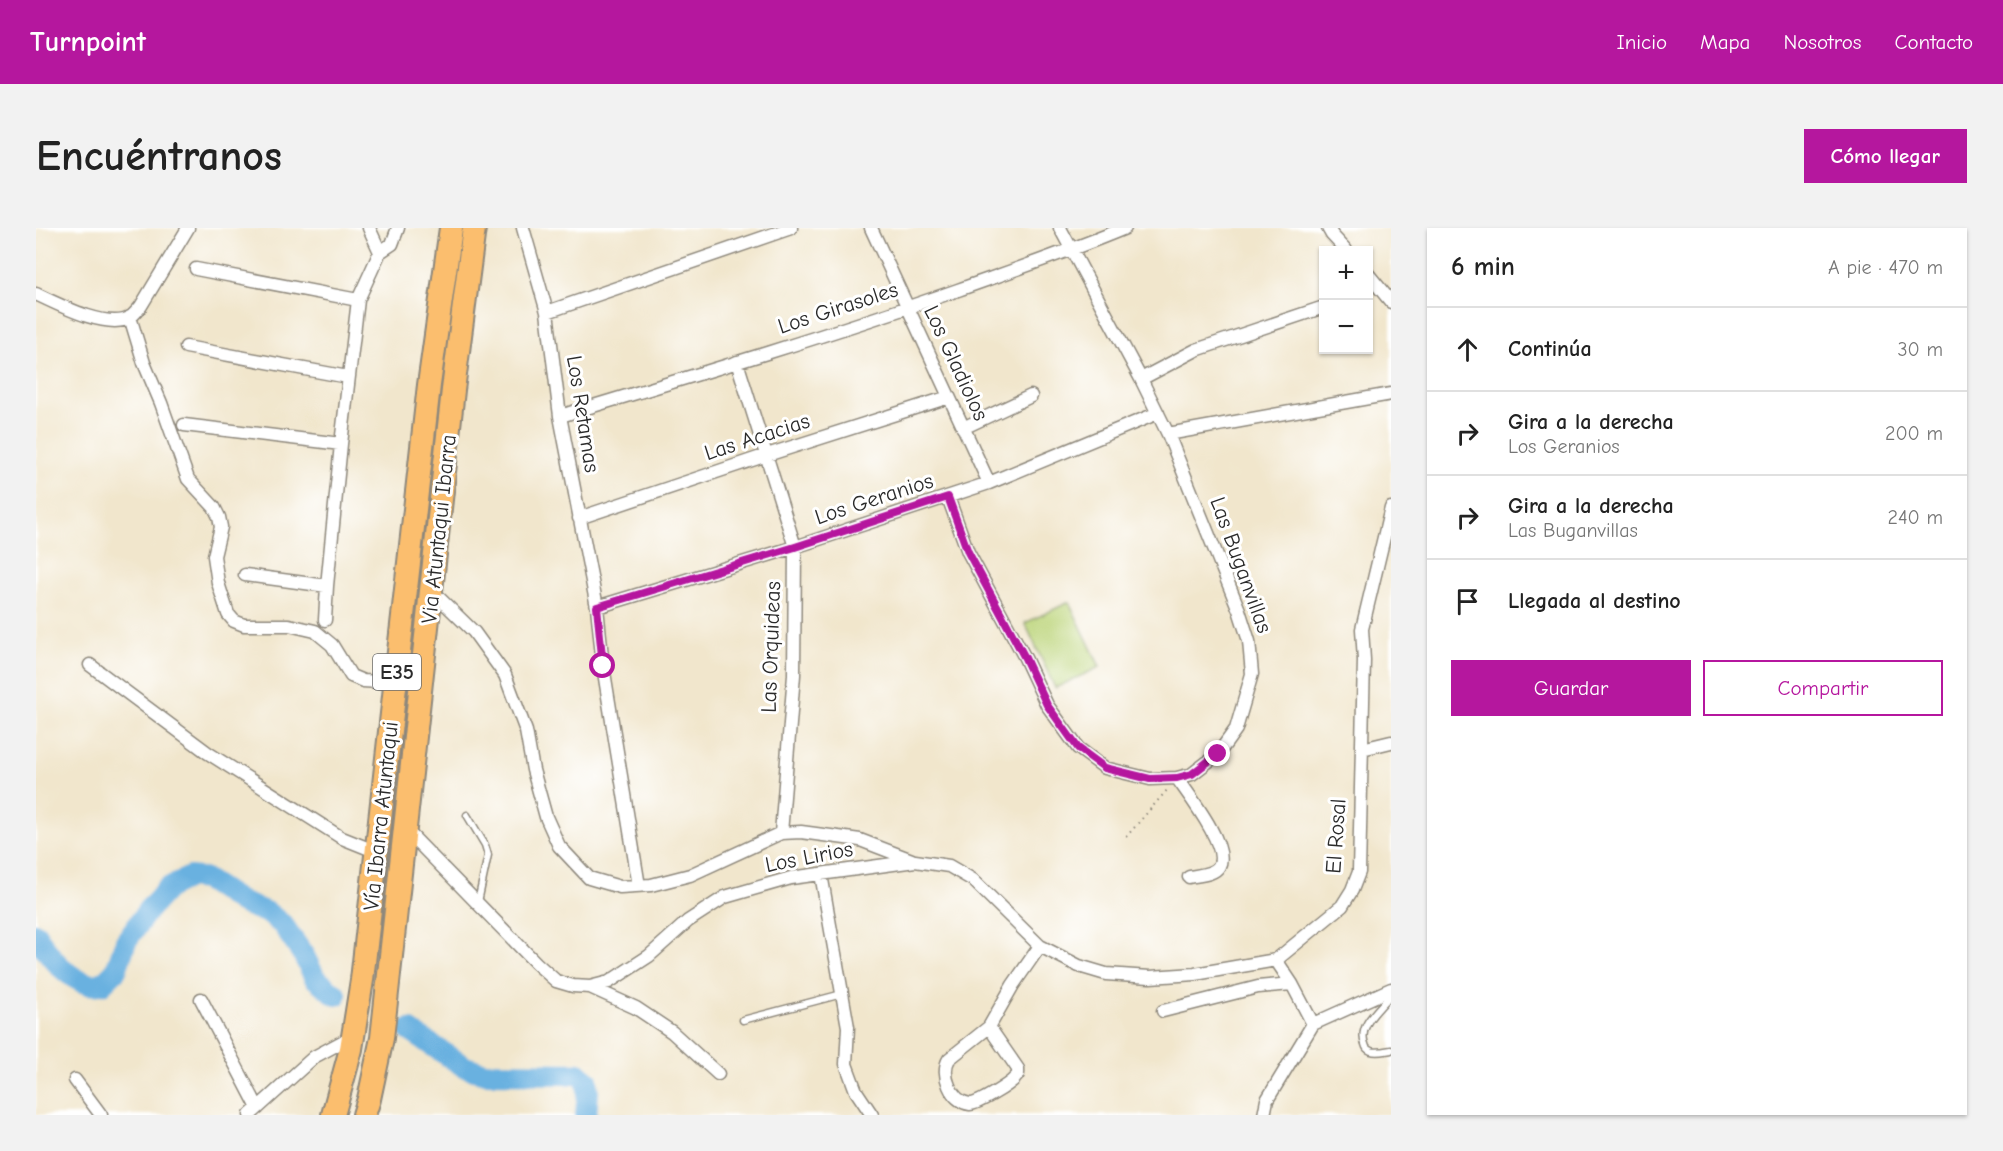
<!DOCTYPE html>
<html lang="es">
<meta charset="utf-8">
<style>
:root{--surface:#fff;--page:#f2f2f2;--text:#222;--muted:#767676;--line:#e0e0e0;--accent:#b5179e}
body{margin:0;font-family:"Comic Neue",sans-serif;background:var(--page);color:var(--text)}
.controls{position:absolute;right:18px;top:18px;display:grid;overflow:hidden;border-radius:0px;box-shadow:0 2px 4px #0004}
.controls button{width:54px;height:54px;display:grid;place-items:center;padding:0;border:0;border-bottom:2px solid var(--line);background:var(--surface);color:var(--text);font:30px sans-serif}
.stop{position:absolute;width:18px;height:18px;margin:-14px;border:4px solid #b5179e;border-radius:50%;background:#fff}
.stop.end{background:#b5179e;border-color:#fff;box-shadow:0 2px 6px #0008}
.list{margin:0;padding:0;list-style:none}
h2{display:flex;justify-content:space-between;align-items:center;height:78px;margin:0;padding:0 24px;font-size:26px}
h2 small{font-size:20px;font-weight:400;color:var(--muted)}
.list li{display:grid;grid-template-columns:39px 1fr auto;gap:18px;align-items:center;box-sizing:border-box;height:84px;padding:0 24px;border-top:2px solid var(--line)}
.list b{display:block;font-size:22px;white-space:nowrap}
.list p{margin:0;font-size:20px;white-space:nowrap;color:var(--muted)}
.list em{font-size:20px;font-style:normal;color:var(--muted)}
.actions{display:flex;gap:12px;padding:18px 24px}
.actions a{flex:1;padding:14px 0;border:2px solid var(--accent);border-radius:0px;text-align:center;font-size:21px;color:var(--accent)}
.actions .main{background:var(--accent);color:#fff}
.icon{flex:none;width:33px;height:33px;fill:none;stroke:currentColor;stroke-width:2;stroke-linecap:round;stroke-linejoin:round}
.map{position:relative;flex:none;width:1355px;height:887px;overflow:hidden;border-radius:0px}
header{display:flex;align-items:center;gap:36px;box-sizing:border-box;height:84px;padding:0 30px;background:var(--accent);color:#fff}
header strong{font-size:28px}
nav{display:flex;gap:33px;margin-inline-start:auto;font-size:21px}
.intro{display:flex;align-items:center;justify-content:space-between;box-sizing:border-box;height:144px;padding:0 36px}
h1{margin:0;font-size:42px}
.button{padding:15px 27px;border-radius:0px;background:var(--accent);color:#fff;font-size:21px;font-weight:700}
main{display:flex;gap:36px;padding:0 36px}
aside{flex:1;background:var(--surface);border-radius:0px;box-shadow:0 2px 4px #0004}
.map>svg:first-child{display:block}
.green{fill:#bbd478;stroke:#738052;stroke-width:1.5}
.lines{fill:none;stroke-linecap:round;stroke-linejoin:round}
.river{stroke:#69b1e0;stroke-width:22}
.lane-casing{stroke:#8e887c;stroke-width:9}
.street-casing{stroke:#8e887c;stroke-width:15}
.highway-casing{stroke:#8e887c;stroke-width:26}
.path{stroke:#8e887c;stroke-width:2;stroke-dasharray:1.5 4.5;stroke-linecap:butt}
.lane{stroke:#fff;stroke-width:6}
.street{stroke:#fff;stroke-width:12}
.highway{stroke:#fbbe6e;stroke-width:22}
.route{stroke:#b5179e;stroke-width:8}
.labels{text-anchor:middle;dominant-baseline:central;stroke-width:6;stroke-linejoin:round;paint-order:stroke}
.shield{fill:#fff;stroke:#6b6b6b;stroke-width:1.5}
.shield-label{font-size:21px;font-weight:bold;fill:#2b2b2b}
.street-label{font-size:22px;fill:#2b2b2b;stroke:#fff}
</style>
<header>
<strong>Turnpoint</strong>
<nav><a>Inicio</a><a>Mapa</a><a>Nosotros</a><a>Contacto</a></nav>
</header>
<div class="intro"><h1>Encuéntranos</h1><a class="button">Cómo llegar</a></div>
<main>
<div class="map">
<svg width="1355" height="887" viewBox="0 0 1355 887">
<rect width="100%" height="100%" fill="#fff"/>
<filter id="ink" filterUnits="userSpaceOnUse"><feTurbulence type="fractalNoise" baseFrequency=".0167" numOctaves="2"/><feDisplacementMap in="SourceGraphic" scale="12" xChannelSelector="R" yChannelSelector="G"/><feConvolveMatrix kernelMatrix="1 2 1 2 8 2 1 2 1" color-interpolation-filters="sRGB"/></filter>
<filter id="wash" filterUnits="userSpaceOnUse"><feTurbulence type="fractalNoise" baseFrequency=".008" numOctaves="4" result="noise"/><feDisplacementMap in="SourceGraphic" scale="24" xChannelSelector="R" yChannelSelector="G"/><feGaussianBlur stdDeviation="1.35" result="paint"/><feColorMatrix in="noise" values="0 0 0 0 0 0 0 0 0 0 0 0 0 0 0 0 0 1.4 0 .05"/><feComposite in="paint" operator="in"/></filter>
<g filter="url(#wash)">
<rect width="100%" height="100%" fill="#f1e6cc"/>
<!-- green -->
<path class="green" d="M1033,374L1064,439L1019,460L989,395Z"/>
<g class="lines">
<!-- river -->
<path class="river" d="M0,706C11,725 29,749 52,756C56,757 62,756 66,756L80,742L90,713L112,682L132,660L154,649L169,651L206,675L232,685L247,697L268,728L279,750L300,767
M373,802L429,839L449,845L543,846L551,852L552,864L550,887"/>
</g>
</g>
<g filter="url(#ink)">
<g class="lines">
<defs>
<path id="lane" d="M431,587L449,617L452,627L442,674
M1355,766C1346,779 1321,796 1329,816C1330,820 1331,821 1335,823C1341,825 1349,823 1355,822
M707,792L806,766"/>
<path id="street" d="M333,0L344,24
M487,0L511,84L524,188L561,379L567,438L603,658
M835,0L953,255
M1292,0L1296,7L1310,22
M160,41L322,72
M1332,46L1355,74
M0,66C21,76 73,103 95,89C98,86 102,82 105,78L152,0
M511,84L755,0
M94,89L108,135L125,175L152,251L178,279L183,289L185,299L178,328L182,355L192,386L198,393L208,397H253L279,403L296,417L315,448L327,453L360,455
M150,119L312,149
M701,134L759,319L758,447L745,605
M1105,151L1160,122L1288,79
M524,188C657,148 791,108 922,62C978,42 1034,23 1089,0
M148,197L305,216
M927,200L995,168
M1132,206L1355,166
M912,269L932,324L989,430L1011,477L1042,520L1069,540L1114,551L1141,550L1156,546L1182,526L1200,501L1216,446L1213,413L1203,382L1132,206L1105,151L1024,0
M543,290L731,227L913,169
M209,347L291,358
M396,363L438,404L469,447L490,503L497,542L510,589L523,618L553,650L584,659L615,657L654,647L745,605L765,604L824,612L876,632
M561,379L759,319L953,255L1122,185
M289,392L291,358L305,216L322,72L344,24L356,16L362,0
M54,437L172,525L306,610L341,624
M1326,521L1355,514
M1141,550C1152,566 1194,619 1183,638C1178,647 1162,647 1153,649
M369,601L500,735L520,753L537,758L554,759L573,754L613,728L652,693L689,669L755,650L879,633L913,638L937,652L1004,718L1043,738L1070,746L1114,749L1159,746L1240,732
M785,646L812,799L810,836L820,863L836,887
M554,759L600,780L636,804L682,846
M165,771L222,880
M1127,783L1222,759L1256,756
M1277,796L1355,761
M953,799L982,841C982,846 983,846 979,850C973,857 942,876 934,876C915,874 904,845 913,831L953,799L977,757L1004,718
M39,852L65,887
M214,887L278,829L317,808
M1228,887L1231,872L1277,796L1256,756L1240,732L1306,678L1316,662L1323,644L1328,432L1326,401L1355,280"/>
<path id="highway" d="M297,887L315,821L326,752L393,157L415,0
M328,887L333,871L346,810L417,162L438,0"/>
</defs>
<!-- lane casing -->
<use href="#lane" class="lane-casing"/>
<!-- street casing -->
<use href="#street" class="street-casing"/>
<!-- highway casing -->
<use href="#highway" class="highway-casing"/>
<!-- path -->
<path class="path" d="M1090,609L1132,561"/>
<!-- lane -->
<use href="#lane" class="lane"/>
<!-- street -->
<use href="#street" class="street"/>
<!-- highway -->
<use href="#highway" class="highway"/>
</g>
</g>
<g class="lines" filter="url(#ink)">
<!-- route -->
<path class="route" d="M567,438L561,379L759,319L912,269L932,324L989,430L1011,477L1042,520L1069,540L1114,551L1141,550L1156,546L1182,526"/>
</g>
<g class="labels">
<!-- shield labels -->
<rect class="shield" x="337" y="426" width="48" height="36" rx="4.5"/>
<g class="shield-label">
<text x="361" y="444">E35</text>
</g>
<!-- street labels -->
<g class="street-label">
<text transform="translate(802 80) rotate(-18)">Los Girasoles</text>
<text transform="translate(920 135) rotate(65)">Los Gladiolos</text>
<text transform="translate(547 186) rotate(81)">Los Retamas</text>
<text transform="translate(721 209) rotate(-18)">Las Acacias</text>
<text transform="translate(838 271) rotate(-18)">Los Geranios</text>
<text transform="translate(403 301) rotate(-84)">Via Atuntaqui Ibarra</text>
<text transform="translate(1205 337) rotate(70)">Las Buganvillas</text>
<text transform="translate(735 419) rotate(-88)">Las Orquideas</text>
<text transform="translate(345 588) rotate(-84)">Vía Ibarra Atuntaqui</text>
<text transform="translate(1300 608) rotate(-86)">El Rosal</text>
<text transform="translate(773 629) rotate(-11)">Los Lirios</text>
</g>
</g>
</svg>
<div class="controls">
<button>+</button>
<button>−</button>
</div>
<div class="stop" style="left:567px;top:438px"></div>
<div class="stop end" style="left:1182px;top:526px"></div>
</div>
<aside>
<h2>6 min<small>A pie · 470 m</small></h2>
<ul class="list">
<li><svg class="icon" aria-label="ahead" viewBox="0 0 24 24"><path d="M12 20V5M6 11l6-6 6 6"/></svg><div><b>Continúa</b></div><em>30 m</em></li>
<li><svg class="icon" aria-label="right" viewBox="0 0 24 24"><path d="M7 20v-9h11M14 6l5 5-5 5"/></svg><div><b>Gira a la derecha</b><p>Los Geranios</p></div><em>200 m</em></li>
<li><svg class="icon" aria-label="right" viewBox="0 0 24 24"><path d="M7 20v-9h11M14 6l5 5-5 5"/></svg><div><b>Gira a la derecha</b><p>Las Buganvillas</p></div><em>240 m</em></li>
<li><svg class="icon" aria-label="arrive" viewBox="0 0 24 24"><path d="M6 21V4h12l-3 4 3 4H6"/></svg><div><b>Llegada al destino</b></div></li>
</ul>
<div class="actions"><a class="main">Guardar</a><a>Compartir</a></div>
</aside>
</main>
